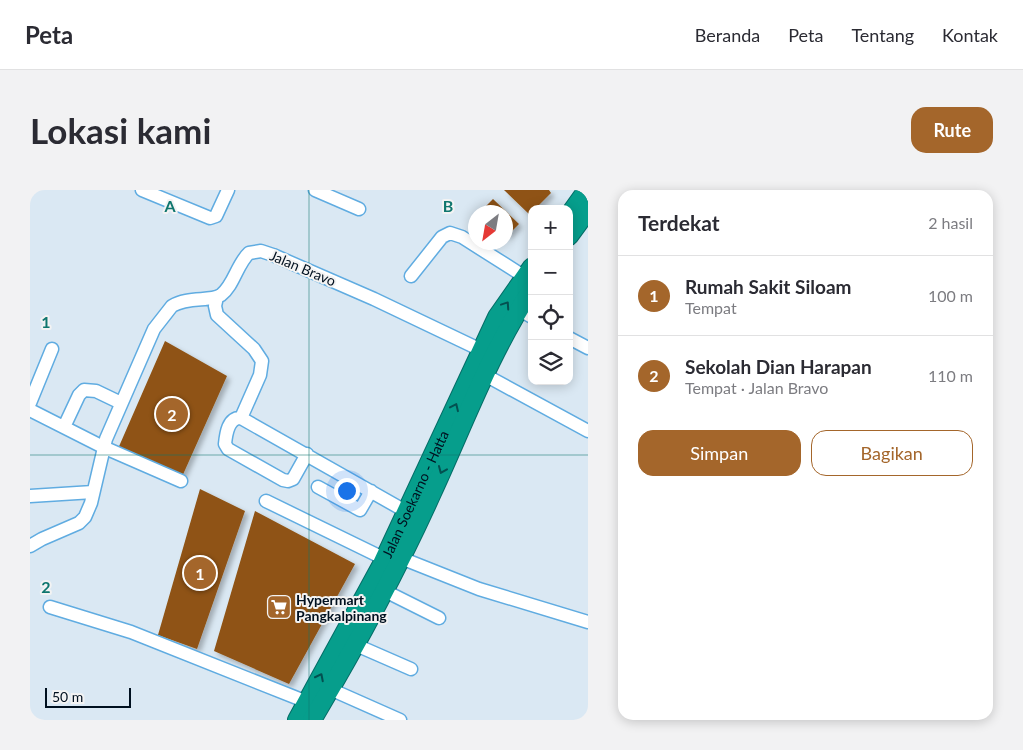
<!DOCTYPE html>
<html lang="id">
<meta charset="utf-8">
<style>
:root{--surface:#fff;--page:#f2f2f3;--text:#2b2b33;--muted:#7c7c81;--line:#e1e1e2;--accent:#a4662b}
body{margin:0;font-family:Lato,sans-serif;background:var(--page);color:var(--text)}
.controls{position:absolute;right:15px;top:15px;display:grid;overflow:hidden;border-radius:10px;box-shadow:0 2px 12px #0003}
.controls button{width:45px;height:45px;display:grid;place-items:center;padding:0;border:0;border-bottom:1px solid var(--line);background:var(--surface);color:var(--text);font:25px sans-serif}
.compass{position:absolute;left:438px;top:15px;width:45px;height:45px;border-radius:50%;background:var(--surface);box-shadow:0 2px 12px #0003;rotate:211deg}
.scale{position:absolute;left:15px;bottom:12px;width:86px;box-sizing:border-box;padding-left:5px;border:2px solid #00101f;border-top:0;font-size:14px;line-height:18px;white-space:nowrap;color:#00101f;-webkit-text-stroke:4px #f3f3f3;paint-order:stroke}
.you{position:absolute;left:316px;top:300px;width:18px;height:18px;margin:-12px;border:4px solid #fff;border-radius:50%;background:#1a73e8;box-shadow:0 0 0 8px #1a73e833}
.badge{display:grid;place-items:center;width:32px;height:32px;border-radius:50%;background:var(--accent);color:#fff;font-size:16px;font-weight:700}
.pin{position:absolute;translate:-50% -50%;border:2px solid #fff;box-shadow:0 1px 5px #0006}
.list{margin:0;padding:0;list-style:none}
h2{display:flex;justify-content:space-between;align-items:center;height:65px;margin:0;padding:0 20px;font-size:21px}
h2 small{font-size:16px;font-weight:400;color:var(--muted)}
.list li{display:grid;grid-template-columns:32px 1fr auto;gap:15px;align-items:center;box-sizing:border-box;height:80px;padding:0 20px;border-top:1px solid var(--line)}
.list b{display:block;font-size:19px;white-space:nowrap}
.list p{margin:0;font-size:16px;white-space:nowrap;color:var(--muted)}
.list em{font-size:16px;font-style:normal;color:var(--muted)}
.actions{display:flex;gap:10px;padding:15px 20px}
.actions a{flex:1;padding:11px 0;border:1px solid var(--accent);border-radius:15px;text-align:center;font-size:18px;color:var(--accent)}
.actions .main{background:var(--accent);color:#fff}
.icon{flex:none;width:28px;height:28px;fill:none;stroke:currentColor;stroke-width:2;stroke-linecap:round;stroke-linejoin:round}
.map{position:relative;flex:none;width:558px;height:530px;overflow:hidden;border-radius:15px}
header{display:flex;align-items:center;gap:30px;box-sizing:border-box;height:70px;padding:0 25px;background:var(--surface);border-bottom:1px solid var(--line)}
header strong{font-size:24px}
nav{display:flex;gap:28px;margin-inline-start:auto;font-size:18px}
.intro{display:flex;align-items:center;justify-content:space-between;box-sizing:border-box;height:120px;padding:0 30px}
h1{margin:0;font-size:35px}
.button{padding:12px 22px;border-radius:15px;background:var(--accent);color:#fff;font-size:18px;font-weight:700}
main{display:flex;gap:30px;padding:0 30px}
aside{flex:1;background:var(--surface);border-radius:15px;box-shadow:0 2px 12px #0003}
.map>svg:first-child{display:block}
.building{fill:#8f5313;filter:url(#shadow)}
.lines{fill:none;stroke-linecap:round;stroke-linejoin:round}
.minor-casing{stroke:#60ace1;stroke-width:15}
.highway-casing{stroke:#046c66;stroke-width:20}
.minor{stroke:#fff;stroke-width:12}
.highway{stroke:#069e8c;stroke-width:18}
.oneway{stroke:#035050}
.grid{fill:none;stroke:#0f766e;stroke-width:1;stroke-opacity:0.55}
.labels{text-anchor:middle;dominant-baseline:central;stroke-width:4;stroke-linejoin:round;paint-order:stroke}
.street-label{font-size:14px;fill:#00101f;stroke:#f3f3f3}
.poi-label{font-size:14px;font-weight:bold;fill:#00101f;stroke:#f3f3f3;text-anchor:start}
.grid-label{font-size:16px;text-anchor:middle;font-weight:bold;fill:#0f766e;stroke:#f3f3f3;stroke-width:4;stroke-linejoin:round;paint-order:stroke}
</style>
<header>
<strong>Peta</strong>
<nav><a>Beranda</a><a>Peta</a><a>Tentang</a><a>Kontak</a></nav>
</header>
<div class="intro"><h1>Lokasi kami</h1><a class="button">Rute</a></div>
<main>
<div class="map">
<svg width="558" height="530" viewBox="0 0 558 530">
<defs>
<filter id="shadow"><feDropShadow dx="3.5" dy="3.5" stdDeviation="2.5" flood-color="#0004"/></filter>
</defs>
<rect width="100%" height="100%" fill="#dae8f3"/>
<!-- building -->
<path class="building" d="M474,0H519L521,3L505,19H502V22L500,25Z
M463,9L489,34L476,47V22H450Z
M135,151L197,186L151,289L87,261Z
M170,299L215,321L167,459L128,445Z
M225,321L325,374L259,494L184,461Z"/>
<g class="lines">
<defs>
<path id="minor" d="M112,0L180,28L186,26L198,0
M285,0L329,19
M381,86L412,47L420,43L432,47L495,87
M187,107L185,116L187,125L224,159L232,171L230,185L211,228
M488,119L502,127
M539,148L558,158
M455,185L558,241
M0,213L22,159
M0,220L73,257L151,291
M34,237L49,205L54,200L66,201L91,213
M277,264L263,289L258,291L253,290L198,259L195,254C196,244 198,227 211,228L377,322
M288,297L330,320L341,301
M0,306L63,302
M236,311L355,369
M0,356L12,349L49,333L55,327L61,313L76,249L124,139L142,116C158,106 181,112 191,105C204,95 207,74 219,63L231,61L243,65L344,109L451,160
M371,368L449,399L558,432
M355,401L409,428
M20,417L101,442L277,512
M326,455L381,479
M300,499L370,530"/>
<g id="highway">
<path d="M539,25L557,0"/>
<path d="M539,46L558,20"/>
<path id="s1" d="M267,530L351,376L467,127L502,77"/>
<path d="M282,530C326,456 367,381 402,303C434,234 460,162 502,99"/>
</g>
</defs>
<!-- minor casing -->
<use href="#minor" class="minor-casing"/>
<!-- highway casing -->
<use href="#highway" class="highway-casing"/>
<!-- minor -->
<use href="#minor" class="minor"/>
<!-- highway -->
<use href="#highway" class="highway"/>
</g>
<!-- one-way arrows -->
<defs><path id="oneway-chevron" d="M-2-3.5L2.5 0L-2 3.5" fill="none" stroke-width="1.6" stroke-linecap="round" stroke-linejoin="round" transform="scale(1.25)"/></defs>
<g class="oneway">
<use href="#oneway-chevron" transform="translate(476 115) rotate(-56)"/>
<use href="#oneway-chevron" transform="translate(425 217) rotate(-65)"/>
<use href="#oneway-chevron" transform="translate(412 280) rotate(113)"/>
<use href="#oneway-chevron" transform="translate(290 487) rotate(-63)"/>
</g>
<!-- grid -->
<path class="grid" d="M279,0V530M0,265H558"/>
<!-- icons -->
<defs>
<symbol id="supermarket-square" viewBox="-11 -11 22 22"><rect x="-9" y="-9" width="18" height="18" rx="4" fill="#a4662b" stroke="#f3f3f3"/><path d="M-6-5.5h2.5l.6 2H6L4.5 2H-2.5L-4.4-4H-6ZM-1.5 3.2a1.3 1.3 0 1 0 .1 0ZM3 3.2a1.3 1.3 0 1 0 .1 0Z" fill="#fff"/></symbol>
</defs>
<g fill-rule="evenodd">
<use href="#supermarket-square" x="235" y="403" width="28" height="28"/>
</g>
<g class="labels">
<!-- street labels -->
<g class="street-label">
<text transform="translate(273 78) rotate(23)">Jalan Bravo</text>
<text stroke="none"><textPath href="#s1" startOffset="255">Jalan Soekarno - Hatta</textPath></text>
</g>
<!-- poi labels -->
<g class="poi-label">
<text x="266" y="409">Hypermart<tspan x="266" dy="16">Pangkalpinang</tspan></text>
</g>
</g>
<g class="grid-label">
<text x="140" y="22">A</text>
<text x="418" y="22">B</text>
<text x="16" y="138">1</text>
<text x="16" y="403">2</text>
</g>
</svg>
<div class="controls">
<button>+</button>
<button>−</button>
<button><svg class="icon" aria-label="locate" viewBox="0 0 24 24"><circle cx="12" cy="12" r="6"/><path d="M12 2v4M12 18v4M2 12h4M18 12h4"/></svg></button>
<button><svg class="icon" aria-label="layers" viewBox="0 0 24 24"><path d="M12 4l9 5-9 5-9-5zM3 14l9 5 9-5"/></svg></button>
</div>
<svg class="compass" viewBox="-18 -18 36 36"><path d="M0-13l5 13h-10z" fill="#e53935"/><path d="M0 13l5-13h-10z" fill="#7c7c81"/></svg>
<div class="scale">50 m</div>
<div class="you"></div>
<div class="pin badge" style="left:170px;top:383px">1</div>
<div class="pin badge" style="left:142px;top:224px">2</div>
</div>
<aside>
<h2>Terdekat<small>2 hasil</small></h2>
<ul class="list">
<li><span class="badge">1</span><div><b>Rumah Sakit Siloam</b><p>Tempat</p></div><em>100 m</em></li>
<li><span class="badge">2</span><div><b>Sekolah Dian Harapan</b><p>Tempat · Jalan Bravo</p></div><em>110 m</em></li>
</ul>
<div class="actions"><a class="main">Simpan</a><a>Bagikan</a></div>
</aside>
</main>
